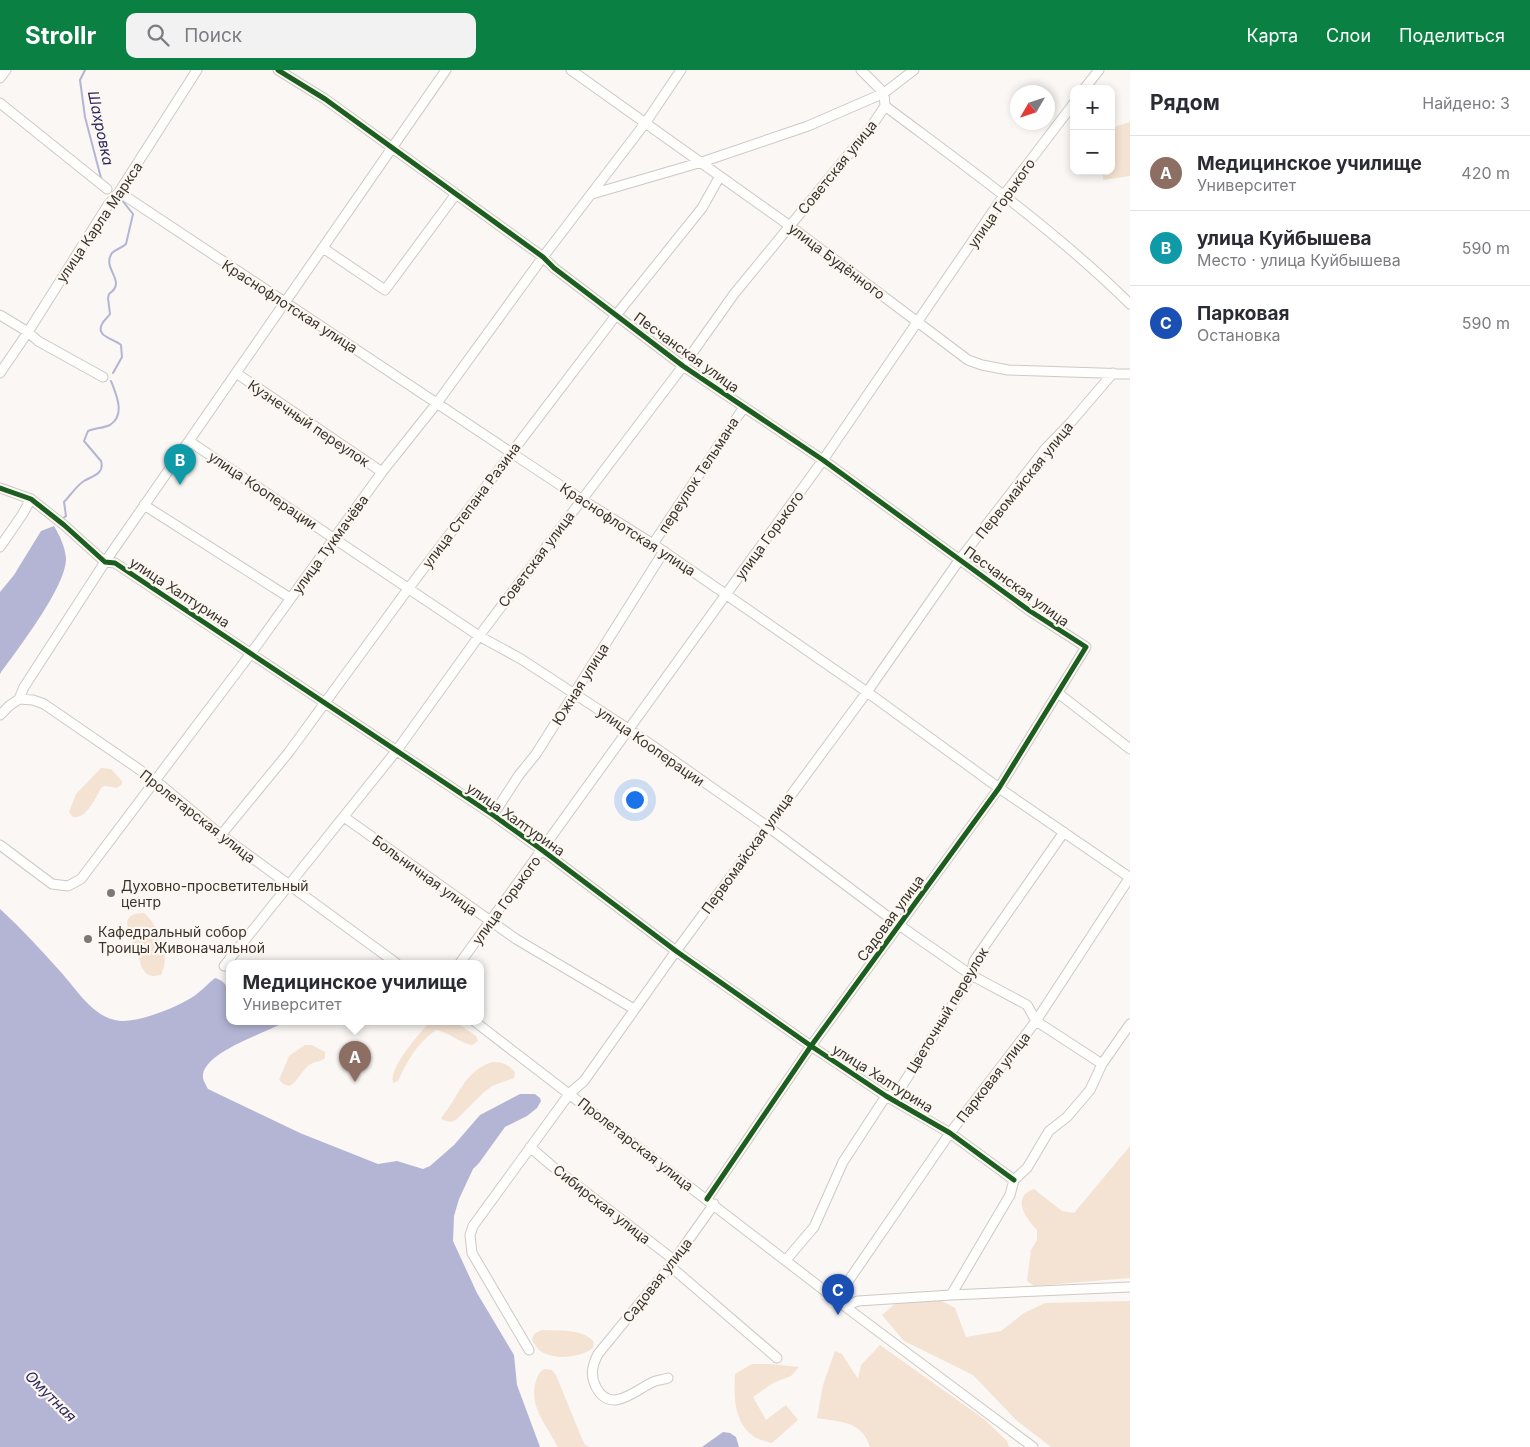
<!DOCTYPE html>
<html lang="ru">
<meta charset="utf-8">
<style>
:root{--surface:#fff;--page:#f2f2f3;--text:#2b2b33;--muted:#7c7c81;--line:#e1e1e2;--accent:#0b8043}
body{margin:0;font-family:Inter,sans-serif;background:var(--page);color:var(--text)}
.controls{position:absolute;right:15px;top:15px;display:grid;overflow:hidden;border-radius:10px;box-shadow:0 2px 8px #0003}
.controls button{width:45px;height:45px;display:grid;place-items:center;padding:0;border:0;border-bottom:1px solid var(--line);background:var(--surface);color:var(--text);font:25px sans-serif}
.compass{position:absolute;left:1010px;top:15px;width:45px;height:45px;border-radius:50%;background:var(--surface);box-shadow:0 2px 8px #0003;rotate:231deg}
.you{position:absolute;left:634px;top:729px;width:18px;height:18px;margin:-12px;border:4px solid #fff;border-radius:50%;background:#1a73e8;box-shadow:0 0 0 8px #1a73e833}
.badge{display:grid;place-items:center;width:32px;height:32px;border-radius:50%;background:var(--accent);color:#fff;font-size:16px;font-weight:700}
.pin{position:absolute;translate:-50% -41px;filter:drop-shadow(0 1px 2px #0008)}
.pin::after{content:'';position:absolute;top:26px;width:18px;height:15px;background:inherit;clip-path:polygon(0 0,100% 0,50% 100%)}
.popup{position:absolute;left:226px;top:890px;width:258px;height:65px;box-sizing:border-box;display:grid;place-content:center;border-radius:10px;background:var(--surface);filter:drop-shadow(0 1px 4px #0005);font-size:16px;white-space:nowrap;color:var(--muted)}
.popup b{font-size:19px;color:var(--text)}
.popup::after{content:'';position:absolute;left:50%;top:100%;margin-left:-10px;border:10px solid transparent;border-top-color:var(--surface)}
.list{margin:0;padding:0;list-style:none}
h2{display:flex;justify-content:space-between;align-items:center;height:65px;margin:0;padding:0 20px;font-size:21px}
h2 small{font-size:16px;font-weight:400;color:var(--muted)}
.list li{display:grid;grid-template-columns:32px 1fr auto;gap:15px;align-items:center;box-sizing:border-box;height:75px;padding:0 20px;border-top:1px solid var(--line)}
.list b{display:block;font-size:19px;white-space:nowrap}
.list p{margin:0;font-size:16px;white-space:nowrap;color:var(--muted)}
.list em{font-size:16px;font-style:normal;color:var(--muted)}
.icon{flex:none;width:28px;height:28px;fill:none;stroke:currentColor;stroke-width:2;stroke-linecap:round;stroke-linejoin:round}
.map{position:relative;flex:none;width:1130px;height:1377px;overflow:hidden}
header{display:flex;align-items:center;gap:30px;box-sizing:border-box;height:70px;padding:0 25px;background:var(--accent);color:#fff}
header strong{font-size:24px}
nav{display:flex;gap:28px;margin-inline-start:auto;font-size:18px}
.search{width:350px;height:45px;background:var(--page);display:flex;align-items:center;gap:12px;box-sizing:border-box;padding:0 18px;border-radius:10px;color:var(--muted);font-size:19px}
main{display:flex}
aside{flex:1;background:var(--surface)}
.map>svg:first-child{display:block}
.green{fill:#f4e3d2}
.water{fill:#b4b5d5}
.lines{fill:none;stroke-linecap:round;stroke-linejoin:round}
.stream{stroke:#b4b5d5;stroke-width:2}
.minor-casing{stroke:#cdc9c5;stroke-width:11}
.minor{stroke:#fefefd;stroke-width:9}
.cycleway-casing{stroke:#fdf7f1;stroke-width:8}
.cycleway{stroke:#1b5e20;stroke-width:5}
.poi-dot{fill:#7d7873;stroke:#fdf7f1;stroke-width:2}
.labels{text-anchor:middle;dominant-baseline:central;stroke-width:4.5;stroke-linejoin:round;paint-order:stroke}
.street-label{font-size:14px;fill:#3a342e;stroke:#fdf7f1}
.poi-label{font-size:14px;fill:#3a342e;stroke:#fdf7f1;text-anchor:start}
.water-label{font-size:15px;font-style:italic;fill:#2c2963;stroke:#fdf7f1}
</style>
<header>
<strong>Strollr</strong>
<div class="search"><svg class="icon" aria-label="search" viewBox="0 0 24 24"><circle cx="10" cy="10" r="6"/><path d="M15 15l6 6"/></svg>Поиск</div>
<nav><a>Карта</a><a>Слои</a><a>Поделиться</a></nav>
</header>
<main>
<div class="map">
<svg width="1130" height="1377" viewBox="0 0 1130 1377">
<rect width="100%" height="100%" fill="#faf7f4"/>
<!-- green -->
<path class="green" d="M1130,52V106L1103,110V101H1111V61L1117,56Z
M101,698L111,699L122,711V714L117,718L105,716L102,717C95,728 87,749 73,747L69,742L76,724Z
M144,843C160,857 171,885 161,905C155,906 150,907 146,903C140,898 140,888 137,881C131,866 115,843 144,843Z
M431,951H454L476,966L478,971L472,975C459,973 449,962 436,960C417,973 407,991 398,1011L393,1013C388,999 420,962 431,951Z
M305,975H312L325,982V988C321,992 316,991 311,994C298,1001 294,1027 279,1010L289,986Z
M492,992C502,992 508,994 515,1002L514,1008L492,1016L483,1023L456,1050L450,1052L443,1050L441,1048C459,1027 463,1002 492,992Z
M1130,1076V1208L1034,1216L1027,1211L1031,1180L1037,1170V1160C1025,1148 1011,1127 1034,1119L1062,1141L1074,1143Z
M940,1230L955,1238L966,1267L1001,1261L1024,1243L1045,1233L1130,1231V1377H1051L1016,1350L973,1305L904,1271L882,1245L898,1231Z
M542,1260C559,1261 582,1258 594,1272L593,1278C580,1288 553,1291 539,1280C536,1277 534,1273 532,1270L534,1264Z
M880,1275L984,1349L1007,1371L1009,1377H870C862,1351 841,1352 817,1348L823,1315L835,1281L842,1284L858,1309L861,1295Z
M752,1294H770L799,1297L791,1306L773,1313L753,1327L766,1350L786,1335L798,1350L772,1373C766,1371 758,1370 753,1366C733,1351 734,1325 735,1304Z
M545,1299L552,1300L556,1305L582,1369L585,1375L590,1377H558C547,1356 528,1336 536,1311C538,1305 540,1301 545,1299Z"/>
<!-- water -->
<path class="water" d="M54,456C60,466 65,477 66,488C67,516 17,580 0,604V522L14,505L41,461Z
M0,839C21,858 40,879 59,900C75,917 91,945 115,950C135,955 174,938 191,928C200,923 207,914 215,908C234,913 230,935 230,951H286C267,963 208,980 203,1004C202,1010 206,1014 208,1019L300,1063L378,1094L397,1091L423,1099L430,1096L454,1075L480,1045L520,1024H535L540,1028L541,1031L537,1038L527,1046L505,1057L479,1093L473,1099L459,1129L454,1146L453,1171L477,1223L514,1285L517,1315L540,1377H0Z
M723,1362L730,1363L736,1367L739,1377H702Z"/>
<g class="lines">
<!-- stream -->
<path class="stream" d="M85,0L80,10L85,47L101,108L103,111
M113,303L122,287L121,275C115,269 95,267 102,254C104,250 108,247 110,244L108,228L109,224C128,211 101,199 112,183C116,179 122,178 126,174L133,144L121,129
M61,450L66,446L64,432C70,426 76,416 84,411C92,406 105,404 101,391L84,371L88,361C95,358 104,358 110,355C126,345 116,324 111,311"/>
<defs>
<path id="minor" d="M278,0L325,29L543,187L554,198L683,296L823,390L1030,541L1086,577L999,718L811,976L707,1129
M571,0L790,156L968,290L982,295L1008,300L1130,304
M861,0L884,23L885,36C969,99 1055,160 1130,234
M0,8L6,0
M1084,19L1099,0
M0,33L107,119
M119,122L581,429L653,474L867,622L999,718L1129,807
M592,124L702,92L808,56L884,23L914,0
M323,178L385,220L456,124
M0,245L28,262L38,271L103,307
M0,303L28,262L108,135L119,122L197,0
M236,303L382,402
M189,371L479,566L521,589L630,660L767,756L899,855L971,905L1027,935L1036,951L1102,994
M0,418L31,429L64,455L105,492L115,493L493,745L542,780L676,881L811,976L886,1026L950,1063L1014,1110
M144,435L290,528
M653,474L744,337
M0,477L22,445L31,429
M1058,623L1130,679
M19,629L33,630L44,634L156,711L221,765L396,893
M0,645L9,636L19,629L24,617L105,492L446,0
M493,745L519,705L536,684L664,481
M344,747L516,869L634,939
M221,765L289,682L408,519L617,244L702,138L720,106
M0,775L52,814L68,816L81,809L252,582L382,402L437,333L543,187L646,52L681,0
M460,893L823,390L1004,125L1074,33
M224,896L397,680L479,566L683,296L734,224L871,57L885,36
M474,951L851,1241L1033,1377
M530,1077L552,1096L674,1190
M786,1190L814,1157L843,1092L886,1026L897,1024L971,905L974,891L1064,762
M670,1196L777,1288
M951,1225L1010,1125L1014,1110L1027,1098L1049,1061L1067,1047L1090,1020L1102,994L1130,954
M836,1229L950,1063L1036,951L1130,807
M845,1236L858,1231L951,1225L1130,1217
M529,1280L472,1183L470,1165L473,1156L570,1023L584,1011L676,881L867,622L960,489L1045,379L1072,351L1113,303
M668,1308C663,1310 657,1310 653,1312C635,1320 611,1345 596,1317C590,1305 592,1296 598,1284L670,1196L714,1134"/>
</defs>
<!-- minor casing -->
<use href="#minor" class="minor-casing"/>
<!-- minor -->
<use href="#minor" class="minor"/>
<defs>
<path id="cycleway" d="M278,0L325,29L543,187L554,198L683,296L823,390L1030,541L1086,577L999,718L811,976L707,1129
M0,418L31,429L64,455L105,492L115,493L493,745L542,780L676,881L811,976L886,1026L950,1063L1014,1110"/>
</defs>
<!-- cycleway casing -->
<use href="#cycleway" class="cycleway-casing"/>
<!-- cycleway -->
<use href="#cycleway" class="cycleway"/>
</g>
<!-- markers -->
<g class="poi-dot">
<circle cx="111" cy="823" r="5"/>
<circle cx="88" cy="869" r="5"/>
</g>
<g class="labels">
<!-- street labels -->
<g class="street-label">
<text transform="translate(837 97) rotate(-51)">Советская улица</text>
<text transform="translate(1001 133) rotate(-55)">улица Горького</text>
<text transform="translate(99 152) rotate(-56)">улица Карла Маркса</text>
<text transform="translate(837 191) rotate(37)">улица Будённого</text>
<text transform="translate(290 236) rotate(33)">Краснофлотская улица</text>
<text transform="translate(687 282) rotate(36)">Песчанская улица</text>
<text transform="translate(309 353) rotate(34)">Кузнечный переулок</text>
<text transform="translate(698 405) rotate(-57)">переулок Тельмана</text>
<text transform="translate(1024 410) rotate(-51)">Первомайская улица</text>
<text transform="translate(263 420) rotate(34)">улица Кооперации</text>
<text transform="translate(471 435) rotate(-53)">улица Степана Разина</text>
<text transform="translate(628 459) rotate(33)">Краснофлотская улица</text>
<text transform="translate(769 465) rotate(-54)">улица Горького</text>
<text transform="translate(330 474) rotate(-54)">улица Тукмачёва</text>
<text transform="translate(536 489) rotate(-53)">Советская улица</text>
<text transform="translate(1017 516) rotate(36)">Песчанская улица</text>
<text transform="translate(180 522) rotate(33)">улица Халтурина</text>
<text transform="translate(580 614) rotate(-58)">Южная улица</text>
<text transform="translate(651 676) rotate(35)">улица Кооперации</text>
<text transform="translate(198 746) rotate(38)">Пролетарская улица</text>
<text transform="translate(516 749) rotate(35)">улица Халтурина</text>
<text transform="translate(747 783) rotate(-54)">Первомайская улица</text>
<text transform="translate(425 805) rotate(36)">Больничная улица</text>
<text transform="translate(506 830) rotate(-54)">улица Горького</text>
<text transform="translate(890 848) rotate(-54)">Садовая улица</text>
<text transform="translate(947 940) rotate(-59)">Цветочный переулок</text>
<text transform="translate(993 1007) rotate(-52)">Парковая улица</text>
<text transform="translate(883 1008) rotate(32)">улица Халтурина</text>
<text transform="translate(636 1074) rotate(38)">Пролетарская улица</text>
<text transform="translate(602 1134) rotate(38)">Сибирская улица</text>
<text transform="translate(657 1210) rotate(-52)">Садовая улица</text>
</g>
<!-- poi labels -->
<g class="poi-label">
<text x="121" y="815">Духовно-просветительный<tspan x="121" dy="16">центр</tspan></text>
<text x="98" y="861">Кафедральный собор<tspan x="98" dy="16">Троицы Живоначальной</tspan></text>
</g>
<!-- water labels -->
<g class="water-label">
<text transform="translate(101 58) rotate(78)">Шахровка</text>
<text transform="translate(51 1326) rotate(45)">Омутная</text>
</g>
</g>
</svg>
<div class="controls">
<button>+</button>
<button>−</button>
</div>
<svg class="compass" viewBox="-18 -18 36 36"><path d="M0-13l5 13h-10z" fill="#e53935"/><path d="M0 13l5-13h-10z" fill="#7c7c81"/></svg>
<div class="you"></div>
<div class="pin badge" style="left:355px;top:1012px;background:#8d6e63">A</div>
<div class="popup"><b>Медицинское училище</b>Университет</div>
<div class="pin badge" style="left:180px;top:415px;background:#0f9aa8">B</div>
<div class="pin badge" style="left:838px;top:1245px;background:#1a4fb4">C</div>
</div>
<aside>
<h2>Рядом<small>Найдено: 3</small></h2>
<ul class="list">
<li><span class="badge" style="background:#8d6e63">A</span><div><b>Медицинское училище</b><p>Университет</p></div><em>420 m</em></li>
<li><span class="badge" style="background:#0f9aa8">B</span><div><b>улица Куйбышева</b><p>Место · улица Куйбышева</p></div><em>590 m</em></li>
<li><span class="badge" style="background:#1a4fb4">C</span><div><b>Парковая</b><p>Остановка</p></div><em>590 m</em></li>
</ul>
</aside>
</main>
